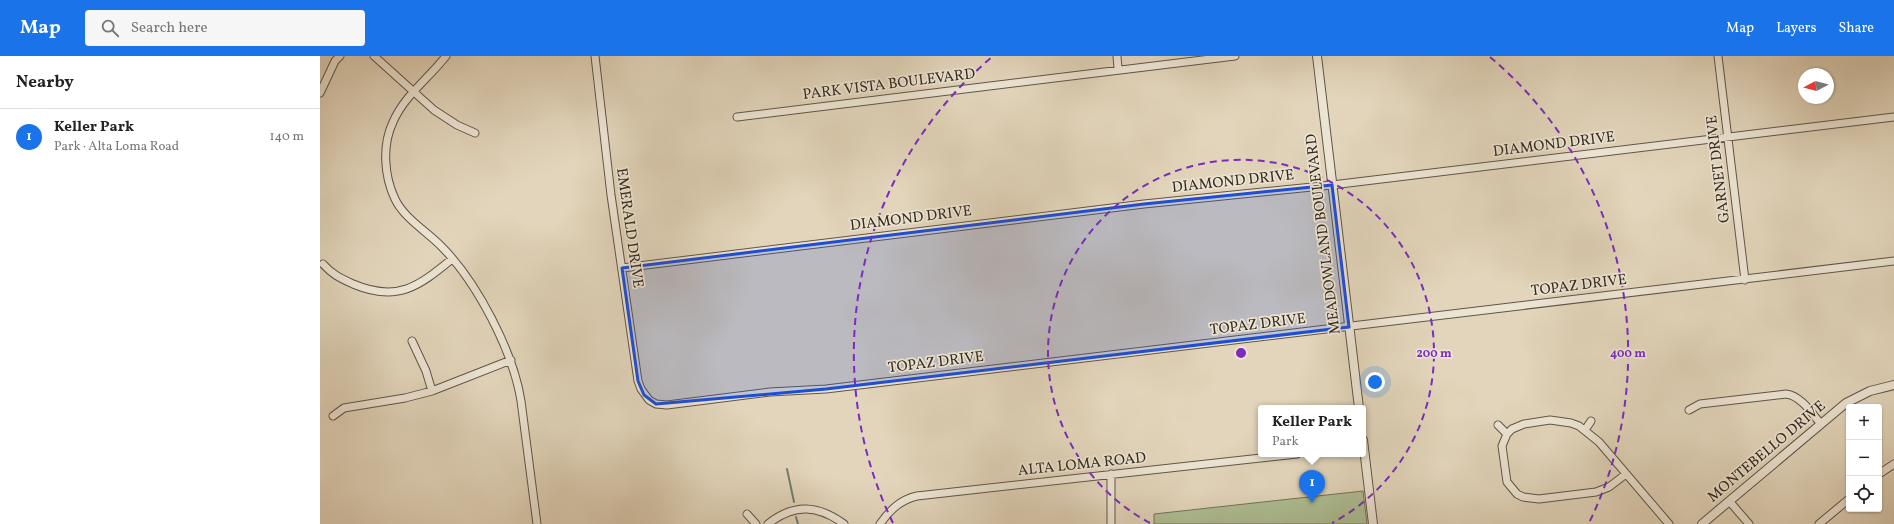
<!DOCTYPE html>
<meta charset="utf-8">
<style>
:root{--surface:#fff;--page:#f6f6f6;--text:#222;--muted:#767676;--line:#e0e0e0;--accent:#1a73e8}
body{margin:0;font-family:Vollkorn,serif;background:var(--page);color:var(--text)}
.controls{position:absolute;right:12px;bottom:12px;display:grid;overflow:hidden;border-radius:4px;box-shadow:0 1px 3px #0004}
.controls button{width:36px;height:36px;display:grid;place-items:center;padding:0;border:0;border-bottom:1px solid var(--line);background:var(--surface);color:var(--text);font:20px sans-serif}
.compass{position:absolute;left:1478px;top:12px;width:36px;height:36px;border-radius:50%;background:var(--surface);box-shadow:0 1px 3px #0004;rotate:263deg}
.you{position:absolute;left:1055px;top:326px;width:14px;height:14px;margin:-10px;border:3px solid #fff;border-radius:50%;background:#1a73e8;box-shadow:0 0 0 6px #1a73e833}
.badge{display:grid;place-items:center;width:26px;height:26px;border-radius:50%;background:var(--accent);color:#fff;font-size:13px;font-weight:700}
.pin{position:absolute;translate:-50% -33px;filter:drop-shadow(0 1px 2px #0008)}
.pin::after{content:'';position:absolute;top:21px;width:14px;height:12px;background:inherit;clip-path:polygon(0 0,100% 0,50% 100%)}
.popup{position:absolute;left:938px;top:349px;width:108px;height:52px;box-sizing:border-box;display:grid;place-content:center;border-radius:4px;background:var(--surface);filter:drop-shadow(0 1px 3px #0005);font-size:13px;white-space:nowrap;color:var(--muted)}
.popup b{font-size:15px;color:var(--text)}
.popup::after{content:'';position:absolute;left:50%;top:100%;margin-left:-8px;border:8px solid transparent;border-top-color:var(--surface)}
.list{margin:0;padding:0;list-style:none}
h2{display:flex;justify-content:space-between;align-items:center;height:52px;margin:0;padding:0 16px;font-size:17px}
h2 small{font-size:13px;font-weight:400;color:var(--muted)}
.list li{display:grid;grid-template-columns:26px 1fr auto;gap:12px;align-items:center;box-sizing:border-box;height:56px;padding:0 16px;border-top:1px solid var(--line)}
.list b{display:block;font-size:15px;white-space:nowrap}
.list p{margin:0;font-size:13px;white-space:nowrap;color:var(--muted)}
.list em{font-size:13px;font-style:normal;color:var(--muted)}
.icon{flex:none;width:22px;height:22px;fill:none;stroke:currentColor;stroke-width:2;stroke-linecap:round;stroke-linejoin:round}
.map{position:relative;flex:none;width:1574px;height:468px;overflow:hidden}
header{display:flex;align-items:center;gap:24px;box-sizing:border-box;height:56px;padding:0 20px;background:var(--accent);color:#fff}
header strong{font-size:19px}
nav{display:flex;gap:22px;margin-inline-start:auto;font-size:14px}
.search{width:280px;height:36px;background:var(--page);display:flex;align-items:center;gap:10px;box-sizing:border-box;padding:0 14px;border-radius:4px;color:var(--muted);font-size:15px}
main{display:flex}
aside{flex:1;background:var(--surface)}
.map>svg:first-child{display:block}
.green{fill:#aebe94;stroke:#71745a}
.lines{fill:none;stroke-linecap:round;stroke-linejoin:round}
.stream{stroke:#6e7f77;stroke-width:2}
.minor-casing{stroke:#605546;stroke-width:9}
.tertiary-casing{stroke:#605546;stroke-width:10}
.minor{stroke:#ece4d3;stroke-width:7}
.tertiary{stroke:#ece4d3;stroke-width:8}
.marked{fill:#1d4ed8;fill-opacity:0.2;stroke:#1d4ed8;stroke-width:3;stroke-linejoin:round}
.ring{fill:none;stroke:#7b2cbf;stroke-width:2;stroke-dasharray:7 5}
.labels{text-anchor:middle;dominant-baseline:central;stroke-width:3.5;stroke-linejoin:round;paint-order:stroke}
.street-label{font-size:15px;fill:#342a1f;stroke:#ece4d3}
.centre{fill:#7b2cbf;stroke:#ece4d3;stroke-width:2}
.ring-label{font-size:12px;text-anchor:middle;font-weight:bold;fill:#7b2cbf;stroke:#ece4d3;stroke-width:3.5;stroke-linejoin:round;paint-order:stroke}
</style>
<header>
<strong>Map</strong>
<div class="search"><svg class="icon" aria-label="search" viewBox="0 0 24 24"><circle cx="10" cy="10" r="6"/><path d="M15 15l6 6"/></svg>Search here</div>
<nav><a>Map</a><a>Layers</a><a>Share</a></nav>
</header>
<main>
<aside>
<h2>Nearby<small></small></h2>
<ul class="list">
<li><span class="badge">1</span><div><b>Keller Park</b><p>Park · Alta Loma Road</p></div><em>140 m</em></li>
</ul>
</aside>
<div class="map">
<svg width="1574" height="468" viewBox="0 0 1574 468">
<rect width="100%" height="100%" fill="#e2d5bb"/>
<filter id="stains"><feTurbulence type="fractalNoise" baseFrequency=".005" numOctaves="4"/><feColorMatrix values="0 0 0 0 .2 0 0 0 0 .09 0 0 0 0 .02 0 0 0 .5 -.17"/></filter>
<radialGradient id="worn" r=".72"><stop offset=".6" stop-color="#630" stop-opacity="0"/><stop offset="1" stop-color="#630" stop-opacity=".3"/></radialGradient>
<!-- green -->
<path class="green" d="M1043,435L1047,468H834V458Z"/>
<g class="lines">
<!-- stream -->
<path class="stream" d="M467,413L474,446
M476,461L478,468"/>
<defs>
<path id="minor" d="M54,0L114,54L137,69L155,77
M126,0C109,22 84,40 73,66C62,89 64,120 75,143C84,162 106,175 121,190C157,226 193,295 201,345L217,468
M275,0L291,139L318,325L321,333L329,344L336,348L347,349L450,336L506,333L1574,205
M797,0L798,13
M1398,0L1425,224
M0,37L15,5L20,0
M417,61L915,0
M3,208C13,219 20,222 33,228C78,247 99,230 132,203
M302,212L824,148L1012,129L1574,61
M92,285L106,315L112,335
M1369,354L1380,348L1466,338C1481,340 1491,356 1500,367
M13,360L24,352L85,342L112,335L191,304
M1178,369L1187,378
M1265,374L1271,365
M791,418V468
M1306,418L1289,431L1276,436L1219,443L1203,441L1197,438L1187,426L1182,390L1187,378L1192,373L1204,368L1230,364L1251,367L1259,370L1279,386L1349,468
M1559,418L1574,408
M1410,446L1429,468
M427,458L436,468
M448,468C474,447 498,449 524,468
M560,468C570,454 580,444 597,440L977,398
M1499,468L1529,443"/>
<path id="tertiary" d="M997,0L1039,352
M1043,384L1053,468
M1382,468L1526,347L1550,335L1574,329"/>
</defs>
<!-- minor casing -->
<use href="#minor" class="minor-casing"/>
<!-- tertiary casing -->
<use href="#tertiary" class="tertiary-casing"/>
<!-- minor -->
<use href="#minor" class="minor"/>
<!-- tertiary -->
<use href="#tertiary" class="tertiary"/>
</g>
<!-- marked area -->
<path class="marked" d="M1012,129L1029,271L506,333L336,348L324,339L318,325L302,212L824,148Z"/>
<!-- distance rings -->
<g class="ring">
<path d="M830 467A193 193 0 1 1 1012 467"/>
<path d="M573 467A387 387 0 0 1 672 1M1170 1A387 387 0 0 1 1269 467"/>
</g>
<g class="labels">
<!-- street labels -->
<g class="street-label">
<text transform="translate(569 29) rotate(-7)">PARK VISTA BOULEVARD</text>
<text transform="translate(1234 89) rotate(-7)">DIAMOND DRIVE</text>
<text transform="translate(1399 113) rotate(-97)">GARNET DRIVE</text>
<text transform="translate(913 126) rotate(-6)">DIAMOND DRIVE</text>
<text transform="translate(591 163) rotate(-7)">DIAMOND DRIVE</text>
<text transform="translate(309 172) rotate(82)">EMERALD DRIVE</text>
<text transform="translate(1004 178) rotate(-97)">MEADOWLAND BOULEVARD</text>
<text transform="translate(1259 230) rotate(-7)">TOPAZ DRIVE</text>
<text transform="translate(938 269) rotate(-7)">TOPAZ DRIVE</text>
<text transform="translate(616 307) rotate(-7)">TOPAZ DRIVE</text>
<text transform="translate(1447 396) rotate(-40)">MONTEBELLO DRIVE</text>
<text transform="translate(762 409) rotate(-6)">ALTA LOMA ROAD</text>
</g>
</g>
<circle cx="921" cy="297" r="6" class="centre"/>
<g class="ring-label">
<text x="1114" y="301">200 m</text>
<text x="1308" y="301">400 m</text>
</g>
<rect width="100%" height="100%" filter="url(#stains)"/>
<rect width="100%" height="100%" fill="url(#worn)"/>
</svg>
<div class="controls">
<button>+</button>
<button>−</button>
<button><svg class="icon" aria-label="locate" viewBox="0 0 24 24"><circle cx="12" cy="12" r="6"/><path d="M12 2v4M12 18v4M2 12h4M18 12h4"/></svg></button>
</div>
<svg class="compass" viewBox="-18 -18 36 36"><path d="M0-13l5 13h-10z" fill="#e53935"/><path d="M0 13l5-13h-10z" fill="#767676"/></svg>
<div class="you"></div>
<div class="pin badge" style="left:992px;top:447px">1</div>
<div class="popup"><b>Keller Park</b>Park</div>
</div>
</main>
